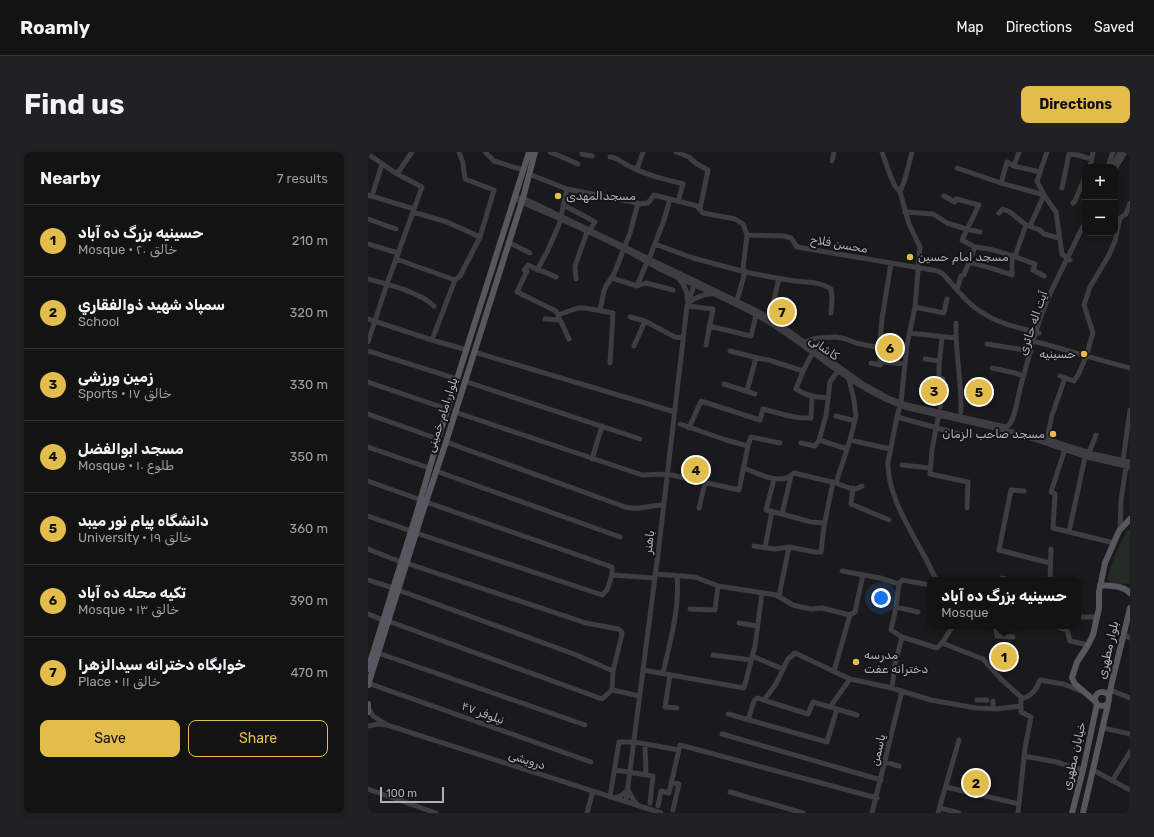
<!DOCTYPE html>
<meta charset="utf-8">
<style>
:root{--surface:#141314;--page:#212022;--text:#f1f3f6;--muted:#9d9ea0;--line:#333234;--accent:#e2bd4b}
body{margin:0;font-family:Rubik,Cairo,sans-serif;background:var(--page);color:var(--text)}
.controls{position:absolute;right:12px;top:12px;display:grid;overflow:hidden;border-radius:8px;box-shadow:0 2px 6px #0003}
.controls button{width:36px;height:36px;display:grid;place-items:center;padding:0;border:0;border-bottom:1px solid var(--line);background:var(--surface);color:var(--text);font:20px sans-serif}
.scale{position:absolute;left:12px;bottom:10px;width:64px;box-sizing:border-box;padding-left:4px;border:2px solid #adb0ba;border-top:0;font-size:11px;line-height:14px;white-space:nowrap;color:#adb0ba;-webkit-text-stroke:3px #151416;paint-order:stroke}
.you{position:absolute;left:513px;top:446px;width:14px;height:14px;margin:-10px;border:3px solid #fff;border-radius:50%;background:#1a73e8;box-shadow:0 0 0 6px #1a73e833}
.badge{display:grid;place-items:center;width:26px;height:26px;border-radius:50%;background:var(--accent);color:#111;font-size:13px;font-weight:700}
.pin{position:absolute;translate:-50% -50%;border:2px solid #fff;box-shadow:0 1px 4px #0006}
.popup{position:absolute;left:559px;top:425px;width:154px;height:52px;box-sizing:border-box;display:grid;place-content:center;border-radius:8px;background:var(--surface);filter:drop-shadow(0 1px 3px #0005);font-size:13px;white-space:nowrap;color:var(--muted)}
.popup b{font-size:15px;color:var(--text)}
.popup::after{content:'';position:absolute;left:50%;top:100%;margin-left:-8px;border:8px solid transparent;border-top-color:var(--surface)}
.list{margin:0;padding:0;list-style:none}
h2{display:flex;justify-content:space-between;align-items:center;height:52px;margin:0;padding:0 16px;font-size:17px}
h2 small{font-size:13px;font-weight:400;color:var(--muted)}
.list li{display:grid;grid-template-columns:26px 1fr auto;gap:12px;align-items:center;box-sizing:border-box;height:72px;padding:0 16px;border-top:1px solid var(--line)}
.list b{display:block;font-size:15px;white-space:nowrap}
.list p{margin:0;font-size:13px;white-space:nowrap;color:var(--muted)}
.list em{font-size:13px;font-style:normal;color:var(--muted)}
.actions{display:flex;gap:8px;padding:12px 16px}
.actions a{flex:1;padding:9px 0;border:1px solid var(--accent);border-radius:8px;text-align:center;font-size:14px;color:var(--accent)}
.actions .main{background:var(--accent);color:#111}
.map{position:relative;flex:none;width:762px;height:661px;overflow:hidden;border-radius:8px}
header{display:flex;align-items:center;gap:24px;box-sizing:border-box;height:56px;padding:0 20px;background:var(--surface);border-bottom:1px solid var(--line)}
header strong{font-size:19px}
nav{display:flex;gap:22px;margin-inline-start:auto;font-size:14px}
.intro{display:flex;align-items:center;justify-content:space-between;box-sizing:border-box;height:96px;padding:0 24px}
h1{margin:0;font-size:28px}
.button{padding:10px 18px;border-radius:8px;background:var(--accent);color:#111;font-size:14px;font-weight:700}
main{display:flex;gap:24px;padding:0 24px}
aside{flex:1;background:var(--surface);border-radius:8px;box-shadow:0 2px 6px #0003}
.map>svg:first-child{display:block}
.green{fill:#242b25}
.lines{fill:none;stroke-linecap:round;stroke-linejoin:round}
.minor{stroke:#3d3d42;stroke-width:5}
.major{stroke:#57585f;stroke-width:6}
.poi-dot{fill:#e2bd4b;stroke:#151416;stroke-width:1.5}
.labels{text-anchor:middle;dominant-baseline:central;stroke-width:4;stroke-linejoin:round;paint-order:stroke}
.poi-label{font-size:12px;fill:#adb0ba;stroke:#151416;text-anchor:start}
.street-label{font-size:12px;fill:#adb0ba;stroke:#151416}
</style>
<header>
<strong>Roamly</strong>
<nav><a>Map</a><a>Directions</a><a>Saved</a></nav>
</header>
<div class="intro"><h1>Find us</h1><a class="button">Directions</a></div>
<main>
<aside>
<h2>Nearby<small>7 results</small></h2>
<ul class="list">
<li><span class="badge">1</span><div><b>حسینیه بزرگ ده آباد</b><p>Mosque · خالق ۲۰</p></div><em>210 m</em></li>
<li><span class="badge">2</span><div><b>سمپاد شهيد ذوالفقاري</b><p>School</p></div><em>320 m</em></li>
<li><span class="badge">3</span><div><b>زمین ورزشی</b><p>Sports · خالق ۱۷</p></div><em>330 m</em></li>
<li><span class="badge">4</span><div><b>مسجد ابوالفضل</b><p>Mosque · طلوع ۱۰</p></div><em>350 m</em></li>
<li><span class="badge">5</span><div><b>دانشگاه پیام نور میبد</b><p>University · خالق ۱۹</p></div><em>360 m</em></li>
<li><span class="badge">6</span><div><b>تکیه محله ده آباد</b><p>Mosque · خالق ۱۳</p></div><em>390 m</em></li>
<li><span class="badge">7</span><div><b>خوابگاه دخترانه سیدالزهرا</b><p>Place · خالق ۱۱</p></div><em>470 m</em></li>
</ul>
<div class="actions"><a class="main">Save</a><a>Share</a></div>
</aside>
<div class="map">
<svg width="762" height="661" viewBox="0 0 762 661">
<rect width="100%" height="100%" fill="#1a191b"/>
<!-- green -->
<path class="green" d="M564,230L571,231L569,248L561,247Z
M759,378H762V432L744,431L739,427C744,410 750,394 759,378Z"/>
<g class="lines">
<!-- minor -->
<path class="minor" d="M117,0L126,9L155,18
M182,0L210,12
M214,0V2L224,4
M308,0L321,5L329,12L340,18L332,57
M514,0L522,23L527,34L532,40L541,72L552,95L547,155L539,193L533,250L529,265L520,310C519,350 553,392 568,428
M679,0L669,29L676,43L688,60L694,102L702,108
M0,2L29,22L54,35L19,132L0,190
M242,5C248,5 252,9 257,12C275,22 295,27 315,32L310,49
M464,9L466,0
M741,11L745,0
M646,14L651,0
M722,15L725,0
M744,15L752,0
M589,16L633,31
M269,17L275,0
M747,17L757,0
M29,22L44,0
M161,22L199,37L264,50L272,52L280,51L286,43L329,54L335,61L367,67L375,72L379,83L416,84L423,86L429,95L570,119L575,122C587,135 599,152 615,161C631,172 652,176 671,181
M694,36L701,2L710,3L723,7
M532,40L537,27L544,0
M0,44V43L46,57
M4,44L14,12
M576,44L587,50L588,47L611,53L594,88L607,95
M716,48L717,49
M705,51L707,49L717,25
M195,53L218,65L227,70L222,78
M45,60L79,70L112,85
M537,60L565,62L579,71L595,76L599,77L612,80
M631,61L635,57L642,60L658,73
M0,67L28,77
M717,70C704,97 690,124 678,151C667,177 661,206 653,233C650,243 647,272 638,275L539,253L520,246L495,232L408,170L385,157L155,46H147L153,50C186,64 218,78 250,94C266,102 282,112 298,120C330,135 363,148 394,166C444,195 484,238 540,256L645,280L719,305L762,315
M662,74L676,43L633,31L639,10L646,14L672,20
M379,83L375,117L377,120C392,123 406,126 421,128C435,131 450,128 463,137L464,145L463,161
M140,90L162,101
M0,92L30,101
M287,92L325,106L377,120L368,152
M647,104L658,73L672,78L676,82L691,86
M28,107L87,128L92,124L112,85L126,38L97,27L95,11L91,0
M601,110C615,114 630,118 644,123V103
M156,118L160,113C169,118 178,120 188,125
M169,118L179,100L193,68V64L199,37
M159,119L149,140L188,159L201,187
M244,126L269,134L278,131L305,138
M0,127C19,132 52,140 66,154
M208,127L207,114L219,80L221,77
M311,127C318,134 319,141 320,151C328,145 334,142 343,142
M269,134L279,110L281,107L296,68L302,47
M589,137L593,124L596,123L607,95C628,97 647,105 667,112L665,118L676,124
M319,154L345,157L338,193
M547,155L576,161L579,147
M232,158L236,139L238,134L246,122L262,81L270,51
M190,163L210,156H217L245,161L242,211
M262,165L277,169L307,185L315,186
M0,167L64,188L99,198
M177,167L192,168
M401,169L411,126
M588,171C587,201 594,230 593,260
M341,174L383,184L388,163
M542,181L587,186
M64,188L87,128
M666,189C698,198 730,208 762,216
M436,190L448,186L468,185L478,187L488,191L512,196
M619,192L663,199
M266,194L277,169
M446,198L435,219L428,237C438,244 448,245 460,246
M0,199L89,227
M362,199L394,207L401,208L435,219
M106,200L307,260
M557,207L571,209
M503,211L512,213L514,210L537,212
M512,213V188L514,167L523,111
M624,216L647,221L656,224
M471,217L462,230L458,264L451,288L479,297
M692,224L706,229L711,221L718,205L725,181L716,153L722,135L741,103L747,89L752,66L758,62L762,51
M481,227L486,248L488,264L482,288
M96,229L272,287
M0,230L79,257
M356,232L387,242
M379,239L388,206
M572,255L575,227L571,226V214L574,186
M87,260L274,323L299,322L371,338L380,294
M571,261L564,298L562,322L600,330L599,356
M0,262L70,287
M468,264L487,269
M529,265L595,283
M312,272L358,288L380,294L382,287L383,285L412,291
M321,276L333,249L392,268L395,257C411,261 426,267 443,266L444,245
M665,283L725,302L762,310
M679,287L684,263L697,226
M78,290L257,355C272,359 280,353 295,353
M433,291L447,294L451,288
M0,295L61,316
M697,297L683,340L687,342L685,376L746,391
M721,301L728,283
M224,307L234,274
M534,313L562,316
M375,316C390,321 413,335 426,321L468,331L481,336L488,337L494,334
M68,319L252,385
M423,324L414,362L443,370L457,371
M406,327L398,358L414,362
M0,329L53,348
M468,331L482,288L522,297
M485,336L483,352L521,368
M656,339L643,338L631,398L682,411
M58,350L244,415V423L286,426
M331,356L337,331
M0,364L43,379
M752,378L753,348L758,315L755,309L762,258
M701,380L717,305
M48,381L234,443L239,438L244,423
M386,394L407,397L421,395L447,400H453L456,374L465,330
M397,396L404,359
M0,397L33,410
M38,411L218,471L250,477L253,479L254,482L245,519
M474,419L512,426L531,432
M287,422L327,425L350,434L408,443L425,453L433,455L443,457L454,456L482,463
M634,426L642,428
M0,428L25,436
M682,428L683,397
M411,444L421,395
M528,455L550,460
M322,457L347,458L350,434
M0,462L15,468
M710,465H729
M20,469L234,547L244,538L245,519L206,502L30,438
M371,471L389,474
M628,474L629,484L645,485
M686,474L696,477
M694,474L699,478L702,489L720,493
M755,482L762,486
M534,485L523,478L528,455L531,432L534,428L562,433
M574,491L615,507L634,528L653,545V560L663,565L657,596L650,661
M10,501L217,573
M345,503L383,508
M384,504L415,517
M275,518L376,536L387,494L394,441
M466,519L482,463L487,460L495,423
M295,521C302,490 312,456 309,424
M302,523L297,555L309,556
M0,531L223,610
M524,536L527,512L534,485L569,496L574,491L585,474
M244,538L272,544
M742,538L762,546
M653,547C664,544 668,538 672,528L695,532L713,539
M396,548L408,532L420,507L427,501L482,527L524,536L563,548L608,556L628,557L653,554
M609,548H619
M625,549V557
M0,555L5,564L19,573L293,661
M462,555L482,527
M360,562L459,590L469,557
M380,568L386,549L389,546L440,562L445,550L489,563
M0,574L10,572L19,573
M735,576L762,582
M354,582L513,628
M277,592L278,622
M656,604L688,610L715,618
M517,610L531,614
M247,618L285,624L282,651
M725,618L762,638
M744,629L762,600
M303,630L311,632L305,658
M578,635L651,652
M0,637L68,661
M260,638L266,649L271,654
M362,640L435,661
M242,645L251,590H266L311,598
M246,646L254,643L260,638
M258,650L291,394L319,154L326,133
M290,654L293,639L301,641L312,593L509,646
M572,656L591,661
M219,661L225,639
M504,661L534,539
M570,661L591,588"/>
<!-- major -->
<path class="major" d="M732,433C742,434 755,433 762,441
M0,517L49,360L70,287L161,0
M0,533L54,362L78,290L155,46L167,0
M727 547a7 7 0 1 1 14 0a7 7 0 1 1-14 0Z
M741,545L744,530L762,456
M728,550L707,532L704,526L709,510L720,493L725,483L731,456V440L737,411L751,379L762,367
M0,552V560
M704,661L715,618L729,552
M715,661L740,552"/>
</g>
<!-- markers -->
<g class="poi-dot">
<circle cx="190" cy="44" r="4"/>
<circle cx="542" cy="105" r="4"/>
<circle cx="716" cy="202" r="4"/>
<circle cx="685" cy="282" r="4"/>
<circle cx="488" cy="510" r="4"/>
</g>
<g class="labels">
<!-- poi labels -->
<g class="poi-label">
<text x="198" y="44">مسجدالمهدی</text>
<text x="550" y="105">مسجد امام حسین</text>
<text x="708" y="202" text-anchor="end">حسینیه</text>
<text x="677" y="282" text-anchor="end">مسجد صاحب الزمان</text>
<text x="496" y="503">مدرسه<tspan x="496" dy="14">دخترانه عفت</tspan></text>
</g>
<!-- street labels -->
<g class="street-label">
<text transform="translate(471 92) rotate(10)">محسن فلاح</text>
<text transform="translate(665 171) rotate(-71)">آیت اله حائری</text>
<text transform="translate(456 196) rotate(35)">کاشانی</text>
<text transform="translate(74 263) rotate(-72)">بلوار امام خمینی</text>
<text transform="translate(281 390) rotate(-83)">باهنر</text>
<text transform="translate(740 498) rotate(-77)">بلوار مطهری</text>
<text transform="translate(115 561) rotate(20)">نیلوفر ۴۷</text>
<text transform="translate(510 598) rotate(-77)">یاسمن</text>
<text transform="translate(706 604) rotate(-77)">خیابان مطهری</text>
<text transform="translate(159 608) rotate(18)">درویشی</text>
</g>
</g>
</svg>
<div class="controls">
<button>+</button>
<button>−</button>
</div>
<div class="scale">100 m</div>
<div class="you"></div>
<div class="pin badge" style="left:636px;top:505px">1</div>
<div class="popup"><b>حسینیه بزرگ ده آباد</b>Mosque</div>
<div class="pin badge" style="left:608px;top:631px">2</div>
<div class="pin badge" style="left:566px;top:239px">3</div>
<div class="pin badge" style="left:328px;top:318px">4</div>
<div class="pin badge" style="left:611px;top:240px">5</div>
<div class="pin badge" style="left:522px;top:196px">6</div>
<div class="pin badge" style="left:414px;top:160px">7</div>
</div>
</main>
